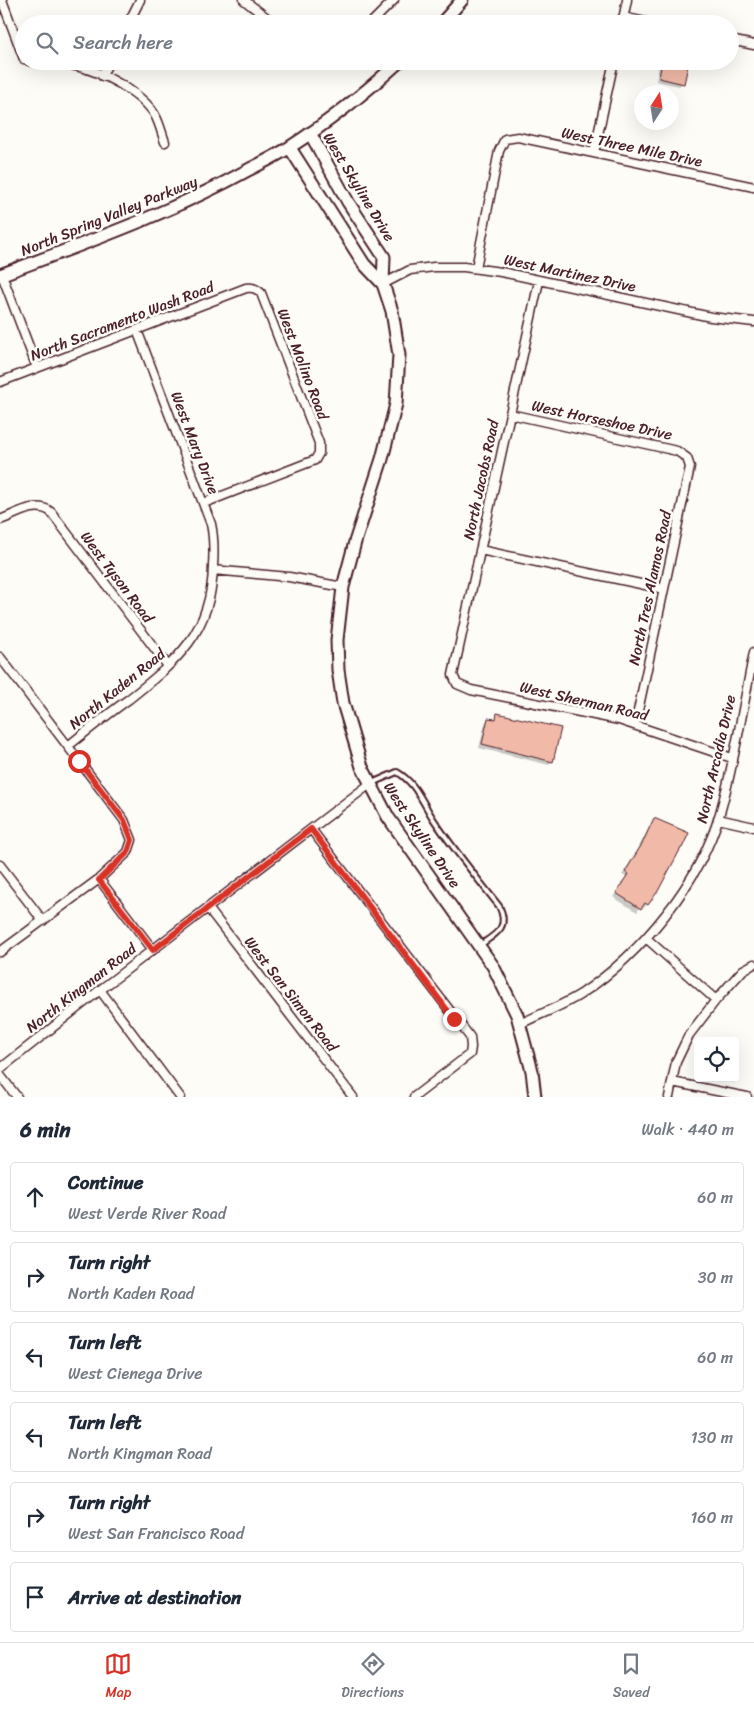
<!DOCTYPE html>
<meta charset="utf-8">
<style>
:root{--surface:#fff;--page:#f6f6f7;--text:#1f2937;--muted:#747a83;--line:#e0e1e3;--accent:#d93025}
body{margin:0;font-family:Sriracha,sans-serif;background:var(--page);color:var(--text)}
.controls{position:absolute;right:15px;bottom:15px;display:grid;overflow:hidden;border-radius:5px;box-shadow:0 5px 20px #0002}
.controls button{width:45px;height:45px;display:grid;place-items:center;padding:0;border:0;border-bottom:1px solid var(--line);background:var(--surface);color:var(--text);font:25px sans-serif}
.compass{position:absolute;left:634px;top:85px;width:45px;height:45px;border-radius:50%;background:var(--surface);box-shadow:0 5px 20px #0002;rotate:12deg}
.stop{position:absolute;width:15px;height:15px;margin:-11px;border:4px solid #d93025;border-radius:50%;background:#fff}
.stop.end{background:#d93025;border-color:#fff;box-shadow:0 1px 5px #0008}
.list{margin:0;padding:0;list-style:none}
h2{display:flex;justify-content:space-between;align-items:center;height:65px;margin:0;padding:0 20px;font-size:21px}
h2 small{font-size:16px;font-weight:400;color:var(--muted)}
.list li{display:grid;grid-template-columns:32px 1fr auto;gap:15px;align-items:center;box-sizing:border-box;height:70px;margin:0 10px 10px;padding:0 10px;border:1px solid var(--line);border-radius:5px}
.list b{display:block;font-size:19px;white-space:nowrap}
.list p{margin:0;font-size:16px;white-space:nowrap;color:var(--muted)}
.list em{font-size:16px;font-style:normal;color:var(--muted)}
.icon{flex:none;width:28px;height:28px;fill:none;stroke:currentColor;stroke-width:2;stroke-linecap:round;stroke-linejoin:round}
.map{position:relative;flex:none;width:754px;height:1097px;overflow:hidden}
.search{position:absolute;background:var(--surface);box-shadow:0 5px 20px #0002;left:15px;right:15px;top:15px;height:55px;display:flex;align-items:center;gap:12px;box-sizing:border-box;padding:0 18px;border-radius:28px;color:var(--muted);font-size:19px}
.sheet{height:545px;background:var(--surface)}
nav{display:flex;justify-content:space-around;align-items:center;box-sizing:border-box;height:70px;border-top:1px solid var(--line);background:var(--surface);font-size:14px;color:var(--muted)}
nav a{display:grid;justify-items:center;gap:2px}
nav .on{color:var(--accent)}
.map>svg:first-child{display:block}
.shadow{fill:#0003}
.building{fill:#f1b9a7;stroke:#4a1f2b}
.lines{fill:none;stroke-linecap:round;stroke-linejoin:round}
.lane-casing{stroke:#4a1f2b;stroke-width:8}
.street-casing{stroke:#4a1f2b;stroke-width:11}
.secondary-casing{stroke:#4a1f2b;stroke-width:15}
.lane{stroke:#fdfcf7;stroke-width:4}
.street{stroke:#fdfcf7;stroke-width:8}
.secondary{stroke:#fdfcf7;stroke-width:11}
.route{stroke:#d93025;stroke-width:6}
.labels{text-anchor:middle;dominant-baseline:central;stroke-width:5;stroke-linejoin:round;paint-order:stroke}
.street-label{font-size:15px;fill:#4a1f2b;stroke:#fdfcf7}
</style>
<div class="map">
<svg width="754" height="1097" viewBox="0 0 754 1097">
<rect width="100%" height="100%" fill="#fdfcf7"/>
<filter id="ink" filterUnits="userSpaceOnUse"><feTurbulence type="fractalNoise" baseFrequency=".02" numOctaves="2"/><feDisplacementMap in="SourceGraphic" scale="10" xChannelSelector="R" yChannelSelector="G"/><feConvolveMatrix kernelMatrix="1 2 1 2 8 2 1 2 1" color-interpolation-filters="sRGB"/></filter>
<g filter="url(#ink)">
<!-- shadow -->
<path class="shadow" d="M660,61H688L683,83L679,86L656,81Z
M498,715L552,761L549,765L479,748L485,723L488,719L494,720Z
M654,819L681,848L647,904L644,908L641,906L637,912L613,897L626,877L622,875L638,849L651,823Z"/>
<!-- building -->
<path class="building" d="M662,61H689L684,84L659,78Z
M497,713L561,728L553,762L482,744L488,718L496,719Z
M654,818L689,833L682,848H681L658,891L648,905L645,903L641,909L616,893L628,874L625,872L642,844Z"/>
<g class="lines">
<defs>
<path id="lane" d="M372,783L397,772C416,783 422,802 434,820C454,850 477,878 499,906C510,928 496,934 480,945"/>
<path id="street" d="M2,0L24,59
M244,0L275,24
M623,17L655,24
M128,24L140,0
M370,24L394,0
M622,24L627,0
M730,40L754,45
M29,61C45,62 60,63 76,66C100,71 144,93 156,117C160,125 162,134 165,142
M102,76L109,61
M594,153L614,61
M476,268L499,151L505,139L518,137L754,187
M2,275L37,368
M539,281L453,675L457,684L471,690L619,720L732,758
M383,284L410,270L434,267H464L501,272L711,317L754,322
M0,382L246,288C252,287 256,288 261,293L319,443V453L315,460L204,503
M510,414L677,451L687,458L690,467L635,725
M0,520C15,515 36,500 51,512L168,666
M480,550L664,589
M213,570L289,577L343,587
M0,657L124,820L132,840L128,852L99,879L0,952
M68,746C88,730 108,714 129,699C177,661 212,632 213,566C214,551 214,538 211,524L137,330
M718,819L754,827
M311,829L470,1037L471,1047L470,1054L414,1097
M0,865L43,921
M99,879L153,950
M208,908L353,1097
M646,938L716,1000
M100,990L180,1097
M520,1024C540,1014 562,1006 581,994C641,954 700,883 720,813C735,761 743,706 754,652
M0,1069L100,990L370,784
M0,1075L17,1097
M672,1082L747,1097
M669,1097L676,1062L689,1035L716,1000L743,970L754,964"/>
<path id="secondary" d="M441,24L462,0
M310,133L348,202L384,257L383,284L392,311L399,355L396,404L382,459L355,542L343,587L337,640L338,670L343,703L362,767L388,817L493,966L517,1015L532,1071L535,1097
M290,148L364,264L383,284
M0,275C85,243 171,213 250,169C264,162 278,155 290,147C329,122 366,92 400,61"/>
</defs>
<!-- lane casing -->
<use href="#lane" class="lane-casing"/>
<!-- street casing -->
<use href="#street" class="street-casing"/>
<!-- secondary casing -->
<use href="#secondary" class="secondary-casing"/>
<!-- lane -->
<use href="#lane" class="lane"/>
<!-- street -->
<use href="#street" class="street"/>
<!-- secondary -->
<use href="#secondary" class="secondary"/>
</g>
</g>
<g class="lines" filter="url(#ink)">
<!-- route -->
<path class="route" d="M79,761L124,820L132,840L128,852L99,880L153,950L311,829L454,1019"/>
</g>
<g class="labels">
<!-- street labels -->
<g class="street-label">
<text transform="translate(632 147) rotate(12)">West Three Mile Drive</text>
<text transform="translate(359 187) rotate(59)">West Skyline Drive</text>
<text transform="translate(109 216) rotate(-22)">North Spring Valley Parkway</text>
<text transform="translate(570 273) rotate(12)">West Martinez Drive</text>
<text transform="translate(122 321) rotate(-21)">North Sacramento Wash Road</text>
<text transform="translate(303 364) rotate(69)">West Molino Road</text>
<text transform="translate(602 420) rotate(12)">West Horseshoe Drive</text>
<text transform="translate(195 443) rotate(69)">West Mary Drive</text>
<text transform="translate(481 480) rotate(-78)">North Jacobs Road</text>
<text transform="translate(117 577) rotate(53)">West Tyson Road</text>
<text transform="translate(650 588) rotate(-78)">North Tres Alamos Road</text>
<text transform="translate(117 689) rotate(-39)">North Kaden Road</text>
<text transform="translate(584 701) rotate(13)">West Sherman Road</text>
<text transform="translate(716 759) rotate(-77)">North Arcadia Drive</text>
<text transform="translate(422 835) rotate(56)">West Skyline Drive</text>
<text transform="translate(81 988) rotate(-38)">North Kingman Road</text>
<text transform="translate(291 994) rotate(52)">West San Simon Road</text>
</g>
</g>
</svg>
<div class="controls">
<button><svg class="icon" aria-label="locate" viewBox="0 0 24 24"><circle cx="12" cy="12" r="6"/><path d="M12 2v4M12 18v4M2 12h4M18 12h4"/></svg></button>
</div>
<svg class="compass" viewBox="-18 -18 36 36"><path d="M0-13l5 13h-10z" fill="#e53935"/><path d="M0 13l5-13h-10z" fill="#747a83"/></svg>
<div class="stop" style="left:79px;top:761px"></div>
<div class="stop end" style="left:454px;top:1019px"></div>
<div class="search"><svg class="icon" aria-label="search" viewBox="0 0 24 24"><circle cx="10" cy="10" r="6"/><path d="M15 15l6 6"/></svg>Search here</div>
</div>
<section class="sheet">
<h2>6 min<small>Walk · 440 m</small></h2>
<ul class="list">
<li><svg class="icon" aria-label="ahead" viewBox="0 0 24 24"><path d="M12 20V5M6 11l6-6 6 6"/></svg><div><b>Continue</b><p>West Verde River Road</p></div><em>60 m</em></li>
<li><svg class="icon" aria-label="right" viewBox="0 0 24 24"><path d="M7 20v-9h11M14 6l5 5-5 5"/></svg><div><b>Turn right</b><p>North Kaden Road</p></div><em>30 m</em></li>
<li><svg class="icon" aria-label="left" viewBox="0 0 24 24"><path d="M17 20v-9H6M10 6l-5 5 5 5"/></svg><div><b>Turn left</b><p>West Cienega Drive</p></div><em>60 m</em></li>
<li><svg class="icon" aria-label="left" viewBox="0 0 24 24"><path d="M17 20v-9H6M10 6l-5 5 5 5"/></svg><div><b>Turn left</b><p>North Kingman Road</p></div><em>130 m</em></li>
<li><svg class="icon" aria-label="right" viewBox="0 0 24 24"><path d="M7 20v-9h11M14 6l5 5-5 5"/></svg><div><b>Turn right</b><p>West San Francisco Road</p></div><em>160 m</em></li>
<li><svg class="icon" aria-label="arrive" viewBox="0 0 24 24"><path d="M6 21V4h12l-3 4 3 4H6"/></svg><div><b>Arrive at destination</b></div></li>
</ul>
</section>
<nav>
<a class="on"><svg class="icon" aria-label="map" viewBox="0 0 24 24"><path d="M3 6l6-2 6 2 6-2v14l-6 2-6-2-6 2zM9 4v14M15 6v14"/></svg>Map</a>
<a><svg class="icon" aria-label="directions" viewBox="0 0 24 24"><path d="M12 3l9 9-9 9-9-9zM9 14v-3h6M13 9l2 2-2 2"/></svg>Directions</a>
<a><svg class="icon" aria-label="saved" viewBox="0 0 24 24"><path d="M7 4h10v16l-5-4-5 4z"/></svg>Saved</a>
</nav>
